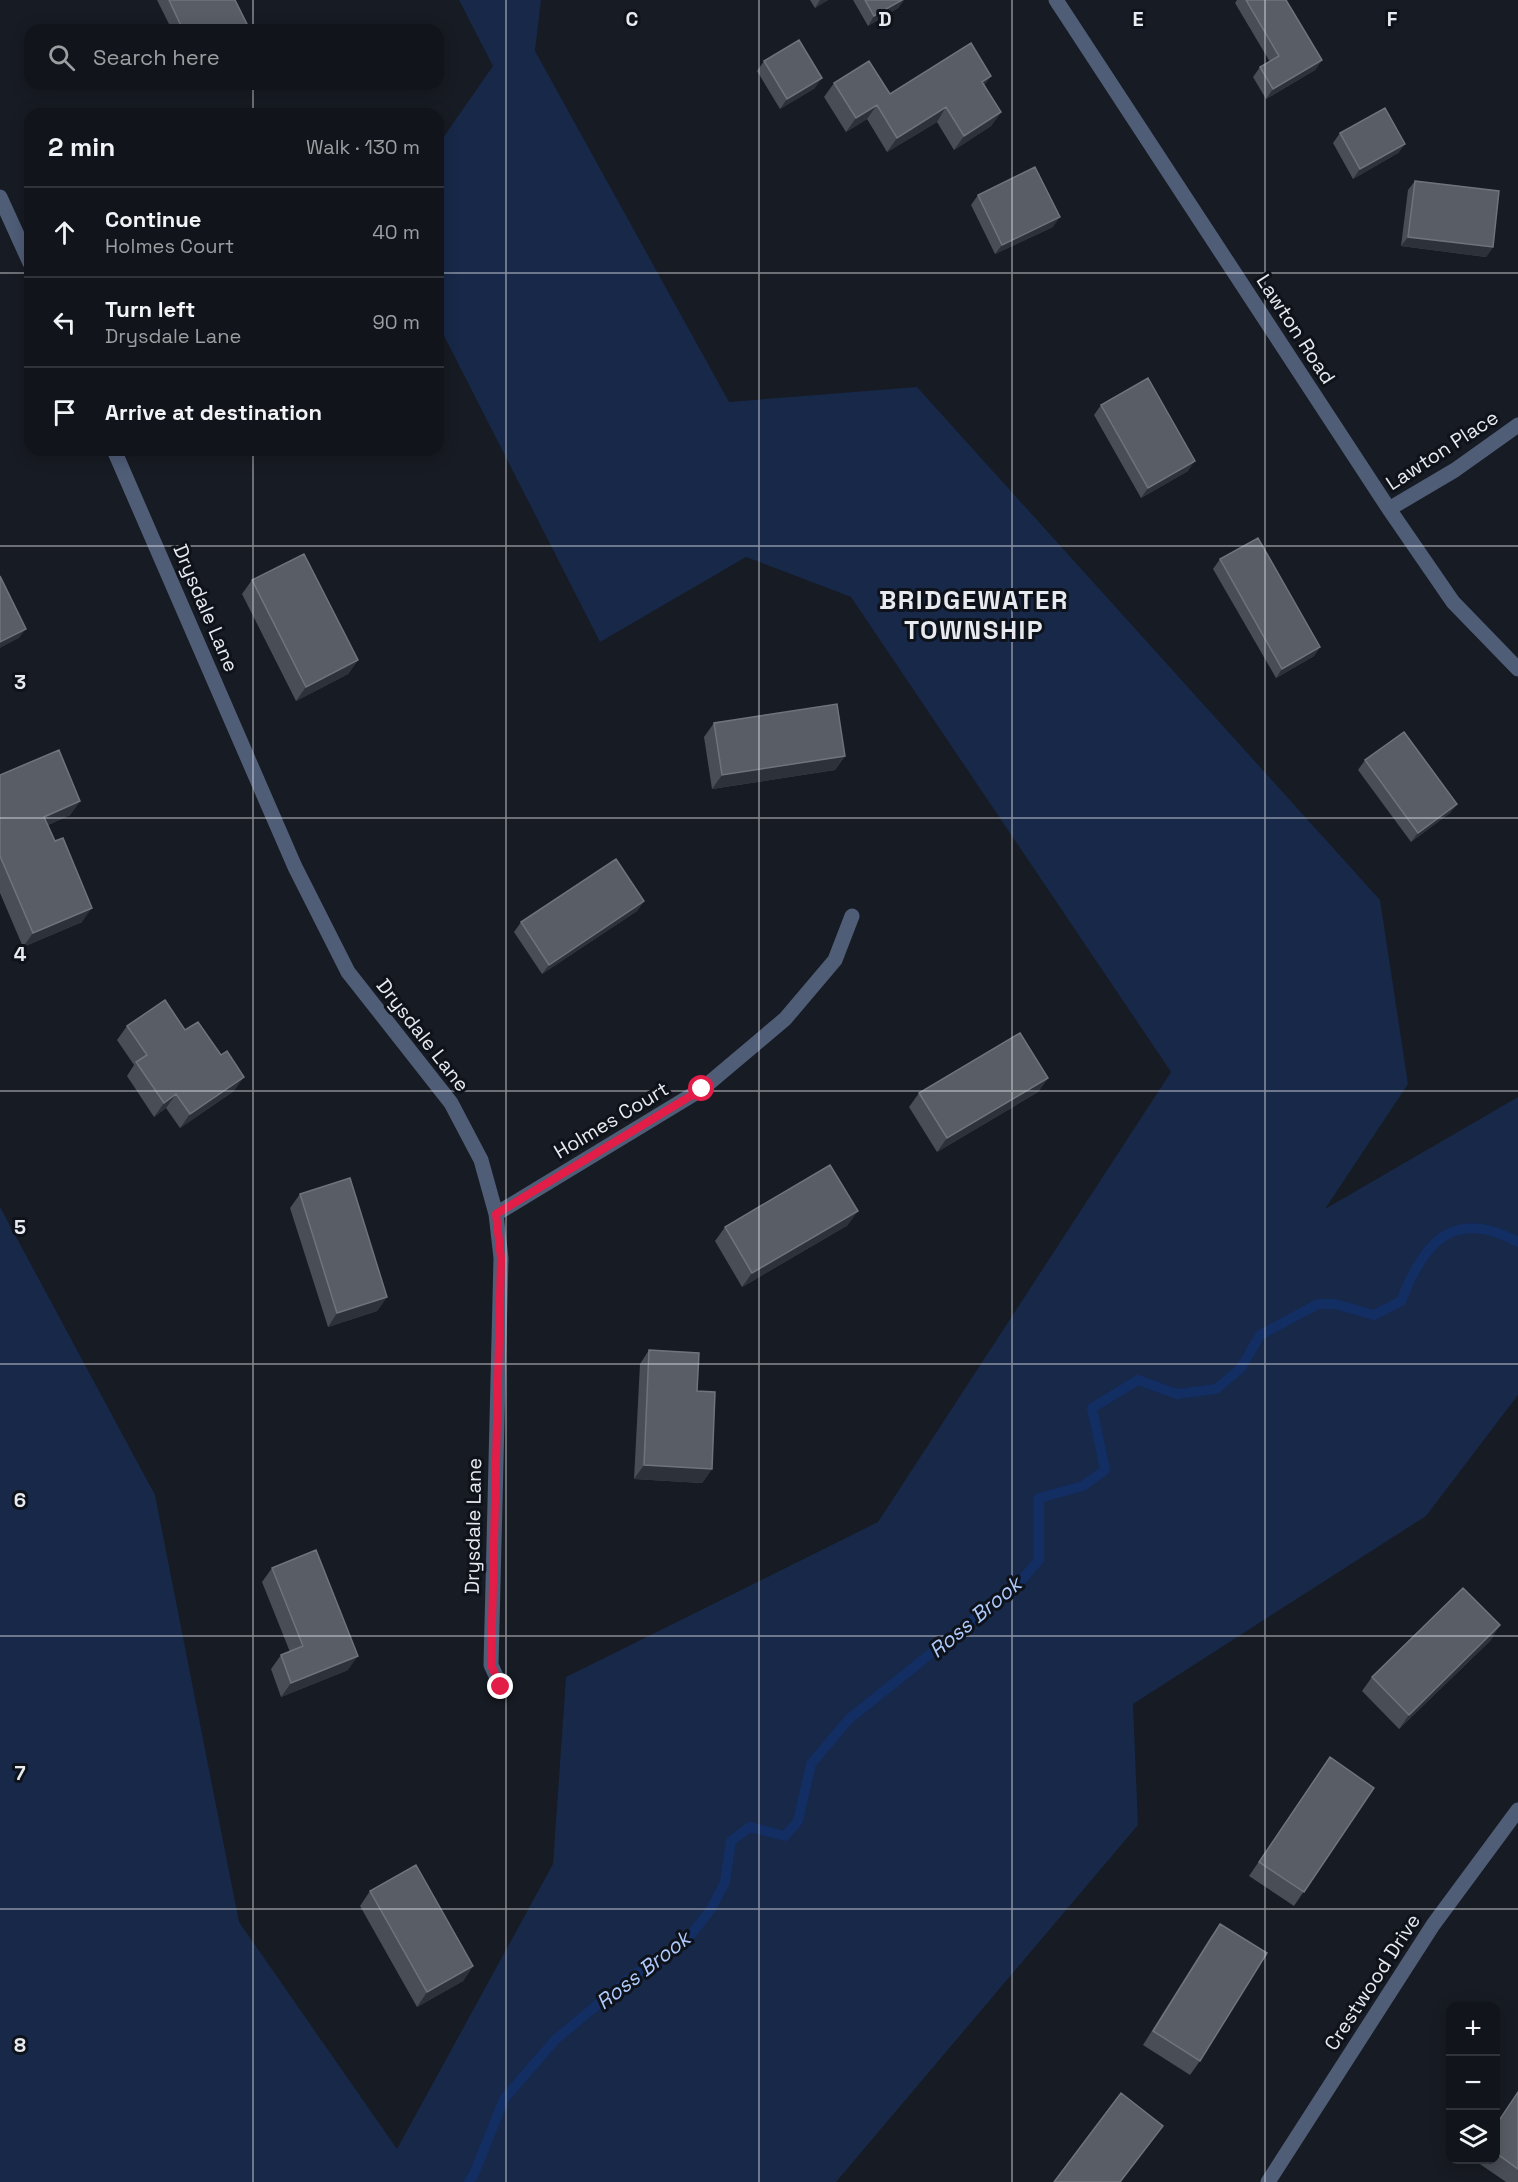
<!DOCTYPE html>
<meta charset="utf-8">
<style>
:root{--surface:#11141a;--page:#1a1d23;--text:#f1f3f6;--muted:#9c9ea2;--line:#303339}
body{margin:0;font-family:"Space Grotesk",sans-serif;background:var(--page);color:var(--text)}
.controls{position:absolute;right:18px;bottom:18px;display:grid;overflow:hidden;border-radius:12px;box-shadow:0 3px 15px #0003}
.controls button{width:54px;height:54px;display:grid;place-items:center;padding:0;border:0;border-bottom:2px solid var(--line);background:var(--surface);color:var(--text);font:30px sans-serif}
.stop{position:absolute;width:18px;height:18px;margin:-14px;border:4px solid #e11d48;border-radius:50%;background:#fff}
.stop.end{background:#e11d48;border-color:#fff;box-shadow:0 2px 6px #0008}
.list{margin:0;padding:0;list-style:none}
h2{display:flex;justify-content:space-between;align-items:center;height:78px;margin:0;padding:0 24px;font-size:26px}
h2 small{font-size:20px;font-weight:400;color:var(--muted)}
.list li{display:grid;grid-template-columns:39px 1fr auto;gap:18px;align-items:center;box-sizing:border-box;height:90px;padding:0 24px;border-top:2px solid var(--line)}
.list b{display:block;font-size:22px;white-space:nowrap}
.list p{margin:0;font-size:20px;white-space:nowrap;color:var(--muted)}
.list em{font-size:20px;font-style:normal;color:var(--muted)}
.icon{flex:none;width:33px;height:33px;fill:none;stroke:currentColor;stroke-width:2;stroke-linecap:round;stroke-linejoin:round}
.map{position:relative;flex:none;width:1518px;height:2182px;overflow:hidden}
.search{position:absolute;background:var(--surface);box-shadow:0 3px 15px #0003;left:24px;top:24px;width:420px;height:66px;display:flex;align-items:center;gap:15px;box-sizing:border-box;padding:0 21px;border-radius:18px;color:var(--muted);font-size:22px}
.panel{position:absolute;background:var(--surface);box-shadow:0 3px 15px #0003;left:24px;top:108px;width:420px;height:348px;border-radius:18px}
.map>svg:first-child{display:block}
.green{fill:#172848}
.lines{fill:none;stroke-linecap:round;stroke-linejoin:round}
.stream{stroke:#132e63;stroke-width:10}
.street{stroke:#4f5d77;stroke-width:15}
.wall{fill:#484d56}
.shaded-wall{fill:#2d323a}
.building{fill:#595e66;stroke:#6f747c;stroke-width:1.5}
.route{stroke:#e11d48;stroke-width:8}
.grid{fill:none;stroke:#e7eaef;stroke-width:1.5;stroke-opacity:0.55}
.labels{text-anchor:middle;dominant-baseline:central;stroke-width:6;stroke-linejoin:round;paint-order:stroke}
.street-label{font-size:20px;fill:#e7eaef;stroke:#0e121a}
.water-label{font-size:21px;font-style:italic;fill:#aecafc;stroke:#0e121a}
.district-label{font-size:26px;font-weight:bold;letter-spacing:1.5px;fill:#e7eaef;stroke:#0e121a}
.grid-label{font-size:20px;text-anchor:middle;font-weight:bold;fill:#e7eaef;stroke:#0e121a;stroke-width:6;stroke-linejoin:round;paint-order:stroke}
</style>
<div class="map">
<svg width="1518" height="2182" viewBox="0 0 1518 2182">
<rect width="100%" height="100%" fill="#171b23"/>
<!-- green -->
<path class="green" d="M459,0H541L535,51L729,402L917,387L1380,900L1408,1084L1325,1209L1518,1097V1395L1426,1516L1133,1704L1138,1825L836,2182H0V1207L155,1495L239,1922L397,2149L553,1864L566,1677L878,1522L1171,1072L851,597L746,557L600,642L438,324V145L493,66Z"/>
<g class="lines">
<!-- stream -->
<path class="stream" d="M469,2182L474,2174L504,2099L555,2040L627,1980L687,1940L711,1909L725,1882L731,1841L750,1827L785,1836L798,1821L811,1764L849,1719L1019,1583L1039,1560V1498L1083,1486L1105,1470L1092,1408L1138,1380L1177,1394L1216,1389L1241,1368L1260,1335L1318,1304H1335L1374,1315L1401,1301C1424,1242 1453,1207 1518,1242"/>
<!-- street -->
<path class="street" d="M1056,0L1389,509L1453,602L1518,669
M0,197L30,263
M114,450L295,867L348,972L451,1103L481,1160L496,1214L501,1258L491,1665L501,1687
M1389,509L1455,470L1518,425
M496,1214L702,1089L785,1019L835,960L852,916
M1268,2182L1433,1925L1518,1810"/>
</g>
<!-- wall -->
<path class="wall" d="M157,0H235L250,30H172Z
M810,0H828L815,8Z
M853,0H904L898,8L868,26Z
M1237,0H1286L1322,60L1315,70L1266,99L1253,77L1260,67L1270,62L1235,3Z
M764,61L815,88L780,109L757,71Z
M834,83L890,94L985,86L1001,112L991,126L954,150L937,122L887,152L867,119L846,132L824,97Z
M1340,133L1405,144L1398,153L1353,179L1333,143Z
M1415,181L1493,247L1486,257L1401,246L1408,190Z
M978,195L1053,227L995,254L971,205Z
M1101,405L1188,471L1141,498L1094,415Z
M1220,559L1320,647L1314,656L1276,678L1213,569Z
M252,580L358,660L348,674L296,701L242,594Z
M714,723L845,756L835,770L712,789L704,737Z
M1365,760L1457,804L1450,813L1411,842L1358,770Z
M0,775L80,801L70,815L48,825L82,922L23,947L0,893Z
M644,901L637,911L542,974L514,932L521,922Z
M127,1026L185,1030L234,1091L180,1128L166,1108L154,1117L127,1076L134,1065L117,1040Z
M1048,1078L1038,1092L937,1152L909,1107L919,1093Z
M300,1194L387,1297L377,1311L328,1327L290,1208Z
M848,1225L742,1287L715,1241L725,1227Z
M649,1350L697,1391L712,1469L702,1483L634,1479L640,1364Z
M272,1568L348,1670L281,1697L271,1669L281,1655L290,1652L262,1582Z
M1491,1640L1399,1729L1362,1691L1372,1677Z
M1330,1757L1374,1788L1294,1906L1249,1876Z
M370,1891L473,1966L463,1981L417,2007L360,1906Z
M1220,1924L1200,2061L1190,2075L1143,2045L1210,1938Z
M1518,2092V2182H1506L1474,2160H1496V2125Z"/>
<!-- shaded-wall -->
<path class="shaded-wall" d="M820,0H828L815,8Z
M902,0H904L898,8L868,26L874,16Z
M1322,60L1315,70L1266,99L1273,89Z
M991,76L981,90L982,82Z
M822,78L815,88L780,109L787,99Z
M877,105L867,119L846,132L856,118Z
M946,107L937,122L887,152L897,138Z
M1001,112L991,126L954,150L964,136Z
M1405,144L1398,153L1353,179L1360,169Z
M1060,217L1053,227L995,254L1002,245Z
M1408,237L1493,247L1486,257L1401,246Z
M1195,461L1188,471L1141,498L1148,488Z
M26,629L19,638L0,648V642Z
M1320,647L1314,656L1276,678L1282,669Z
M358,660L348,674L296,701L306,687Z
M845,756L835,770L712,789L722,775Z
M80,801L70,815L34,831L44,817Z
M1457,804L1450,813L1411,842L1418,833Z
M644,901L637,911L542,974L549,965Z
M92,908L82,922L23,947L33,933Z
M244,1077L234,1091L180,1128L190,1114Z
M1048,1078L1038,1092L937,1152L947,1138Z
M176,1094L166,1108L154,1117L164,1103Z
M858,1211L848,1225L742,1287L752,1273Z
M387,1297L377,1311L328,1327L337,1313Z
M644,1465L712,1469L702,1483L634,1479Z
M1500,1625L1491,1640L1399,1729L1409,1715Z
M358,1656L348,1670L281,1697L291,1683Z
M473,1966L463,1981L417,2007L427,1992Z"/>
<!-- building -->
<path class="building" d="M169,0H235L250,30H183Z
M865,0H902L874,16Z
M1246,0H1286L1322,60L1273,89L1260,67L1279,56Z
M799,40L822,78L787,99L764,61Z
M971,43L991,76L982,82L1001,112L964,136L946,107L897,138L877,105L856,118L834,83L869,61L890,94Z
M1385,108L1405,144L1360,169L1340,133Z
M1035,167L1060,217L1002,245L978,195Z
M1415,181L1499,191L1493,247L1408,237Z
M1148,378L1195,461L1148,488L1101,405Z
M1258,538L1320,647L1282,669L1220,559Z
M304,554L358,660L306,687L252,580Z
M0,576L26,629L0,642Z
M837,704L845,756L722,775L714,723Z
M1404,732L1457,804L1418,833L1365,760Z
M59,750L80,801L44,817L55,841L63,838L92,908L33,933L0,856V775Z
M616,859L644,901L549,965L521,922Z
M165,1000L185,1030L198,1022L221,1055L227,1051L244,1077L190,1114L176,1094L164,1103L136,1062L147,1055L127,1026Z
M1020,1033L1048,1078L947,1138L919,1093Z
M830,1165L858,1211L752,1273L725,1227Z
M350,1178L387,1297L337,1313L300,1194Z
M649,1350L699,1353L697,1391L715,1392L712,1469L644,1465Z
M316,1550L358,1656L291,1683L281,1655L303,1646L272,1568Z
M1463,1588L1500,1625L1409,1715L1372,1677Z
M1330,1757L1374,1788L1304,1892L1259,1862Z
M416,1865L473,1966L427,1992L370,1891Z
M1220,1924L1267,1953L1200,2061L1153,2031Z
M1518,2092V2169L1496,2153V2125Z
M1121,2093L1163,2126L1120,2182H1054Z"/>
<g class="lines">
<!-- route -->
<path class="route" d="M501,1687L491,1665L501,1258L496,1214L702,1089"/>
</g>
<!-- grid -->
<path class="grid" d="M253,0V30M506,0V2182M759,0V2182M1012,0V2182M1265,0V2182M253,84V114M0,273H30M438,273H1518M253,450V2182M0,546H1518M0,818H1518M0,1091H1518M0,1364H1518M0,1636H1518M0,1909H1518"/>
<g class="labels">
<!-- street labels -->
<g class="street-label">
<text transform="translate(1296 329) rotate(57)">Lawton Road</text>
<text transform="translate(1442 450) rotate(-33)">Lawton Place</text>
<text transform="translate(206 608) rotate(67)">Drysdale Lane</text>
<text transform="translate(423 1035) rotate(52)">Drysdale Lane</text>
<text transform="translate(611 1120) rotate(-31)">Holmes Court</text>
<text transform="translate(473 1526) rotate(-89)">Drysdale Lane</text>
<text transform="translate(1372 1982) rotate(-57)">Crestwood Drive</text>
</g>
<!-- water labels -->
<g class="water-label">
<text transform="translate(975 1617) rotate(-40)">Ross Brook</text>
<text transform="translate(643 1970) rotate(-38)">Ross Brook</text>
</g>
<!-- district labels -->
<g class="district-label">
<text x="974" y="600">BRIDGEWATER<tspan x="974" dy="30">TOWNSHIP</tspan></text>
</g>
</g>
<g class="grid-label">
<text x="632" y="26">C</text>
<text x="885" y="26">D</text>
<text x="1138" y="26">E</text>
<text x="1392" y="26">F</text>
<text x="20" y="689">3</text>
<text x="20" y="961">4</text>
<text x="20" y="1234">5</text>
<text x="20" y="1507">6</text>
<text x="20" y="1780">7</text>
<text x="20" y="2052">8</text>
</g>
</svg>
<div class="controls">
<button>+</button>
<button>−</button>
<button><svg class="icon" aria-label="layers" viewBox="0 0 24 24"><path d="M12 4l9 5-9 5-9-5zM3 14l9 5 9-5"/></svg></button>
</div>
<div class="stop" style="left:702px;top:1089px"></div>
<div class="stop end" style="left:501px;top:1687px"></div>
<div class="search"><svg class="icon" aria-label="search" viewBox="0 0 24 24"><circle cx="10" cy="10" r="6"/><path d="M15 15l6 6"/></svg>Search here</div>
<section class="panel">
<h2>2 min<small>Walk · 130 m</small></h2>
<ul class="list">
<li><svg class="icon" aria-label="ahead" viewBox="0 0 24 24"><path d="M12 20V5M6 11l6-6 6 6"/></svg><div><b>Continue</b><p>Holmes Court</p></div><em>40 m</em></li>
<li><svg class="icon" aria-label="left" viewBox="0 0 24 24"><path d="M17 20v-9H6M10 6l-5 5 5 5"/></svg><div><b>Turn left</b><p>Drysdale Lane</p></div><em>90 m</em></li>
<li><svg class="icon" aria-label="arrive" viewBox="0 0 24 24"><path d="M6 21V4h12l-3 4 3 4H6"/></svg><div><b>Arrive at destination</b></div></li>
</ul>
</section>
</div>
